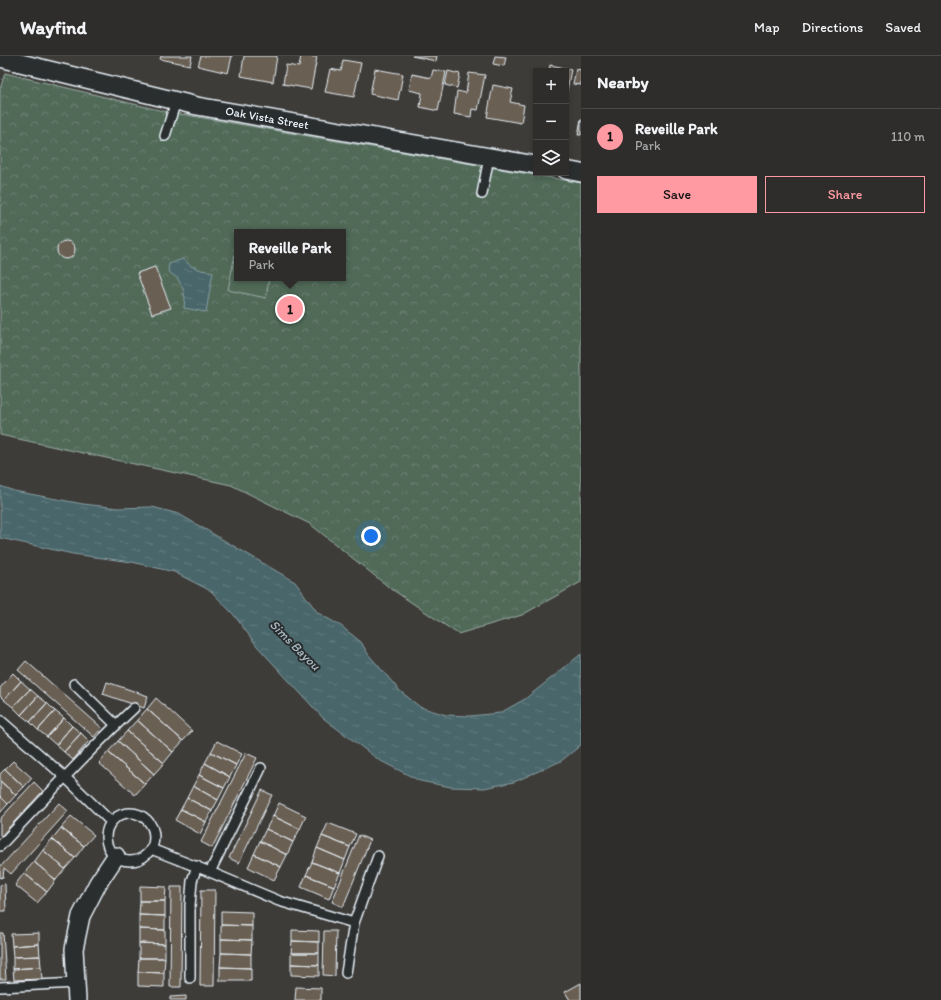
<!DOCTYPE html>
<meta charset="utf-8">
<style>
:root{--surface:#2e2d2b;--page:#363533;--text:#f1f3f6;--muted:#a7a8a9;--line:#494947;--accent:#ff9aa2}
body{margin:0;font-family:Itim,sans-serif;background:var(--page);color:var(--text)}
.controls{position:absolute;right:12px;top:12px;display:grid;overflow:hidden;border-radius:0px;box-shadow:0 2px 6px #0003}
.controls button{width:36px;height:36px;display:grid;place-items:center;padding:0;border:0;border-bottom:1px solid var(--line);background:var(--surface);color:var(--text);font:20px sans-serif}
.you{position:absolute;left:371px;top:480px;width:14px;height:14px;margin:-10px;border:3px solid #fff;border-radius:50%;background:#1a73e8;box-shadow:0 0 0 6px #1a73e833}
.badge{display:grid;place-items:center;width:26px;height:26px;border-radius:50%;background:var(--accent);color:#111;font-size:13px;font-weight:700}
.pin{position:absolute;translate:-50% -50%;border:2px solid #fff;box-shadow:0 1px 4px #0006}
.popup{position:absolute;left:234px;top:173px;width:112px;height:52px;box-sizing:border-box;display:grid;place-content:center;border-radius:0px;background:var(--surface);filter:drop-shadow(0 1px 3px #0005);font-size:13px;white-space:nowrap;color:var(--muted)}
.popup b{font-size:15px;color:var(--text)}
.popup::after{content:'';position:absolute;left:50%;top:100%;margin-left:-8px;border:8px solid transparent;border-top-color:var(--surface)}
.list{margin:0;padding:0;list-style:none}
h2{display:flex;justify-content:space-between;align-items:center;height:52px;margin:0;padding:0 16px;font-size:17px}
h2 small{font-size:13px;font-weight:400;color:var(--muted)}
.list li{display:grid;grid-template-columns:26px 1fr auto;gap:12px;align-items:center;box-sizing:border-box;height:56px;padding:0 16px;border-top:1px solid var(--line)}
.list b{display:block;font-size:15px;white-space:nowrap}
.list p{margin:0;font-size:13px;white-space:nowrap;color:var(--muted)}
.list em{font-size:13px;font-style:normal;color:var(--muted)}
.actions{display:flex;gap:8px;padding:12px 16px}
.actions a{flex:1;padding:9px 0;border:1px solid var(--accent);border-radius:0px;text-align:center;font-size:14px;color:var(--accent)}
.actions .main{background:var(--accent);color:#111}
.icon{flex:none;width:22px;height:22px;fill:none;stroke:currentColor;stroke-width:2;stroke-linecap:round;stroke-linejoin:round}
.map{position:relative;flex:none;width:581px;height:944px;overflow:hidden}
header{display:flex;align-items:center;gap:24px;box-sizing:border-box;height:56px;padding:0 20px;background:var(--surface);border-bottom:1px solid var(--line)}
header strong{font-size:19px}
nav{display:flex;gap:22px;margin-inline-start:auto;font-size:14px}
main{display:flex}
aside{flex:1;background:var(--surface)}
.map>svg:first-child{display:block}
.park{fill:url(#park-crowns);stroke:#9caea8;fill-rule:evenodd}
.pitch{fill:#516a58;stroke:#9caea8}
.water{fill:url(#water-ripples);stroke:#889ea3}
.building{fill:#6b5f52;stroke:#e8f1f8}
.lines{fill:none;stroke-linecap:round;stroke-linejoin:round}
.lane-casing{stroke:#e8f1f8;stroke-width:12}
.street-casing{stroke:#e8f1f8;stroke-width:20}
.lane{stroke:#2a2d2e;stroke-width:9}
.street{stroke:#2a2d2e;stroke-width:17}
.labels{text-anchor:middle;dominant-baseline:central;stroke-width:4;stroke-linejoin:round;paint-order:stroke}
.street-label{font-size:12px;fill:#e8f1f8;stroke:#2a2d2e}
.water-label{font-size:13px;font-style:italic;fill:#a8b9c0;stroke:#2a2d2e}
</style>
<header>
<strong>Wayfind</strong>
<nav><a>Map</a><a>Directions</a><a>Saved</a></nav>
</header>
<main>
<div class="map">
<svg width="581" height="944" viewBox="0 0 581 944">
<defs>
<pattern id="park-crowns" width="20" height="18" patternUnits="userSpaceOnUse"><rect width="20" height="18" fill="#516a58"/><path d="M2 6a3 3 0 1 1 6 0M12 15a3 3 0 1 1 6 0" fill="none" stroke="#6a8071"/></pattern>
<pattern id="water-ripples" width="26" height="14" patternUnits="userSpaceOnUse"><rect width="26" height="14" fill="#48666b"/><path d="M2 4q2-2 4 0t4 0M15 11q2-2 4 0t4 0" fill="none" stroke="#627c81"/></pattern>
</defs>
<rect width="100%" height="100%" fill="#3e3c39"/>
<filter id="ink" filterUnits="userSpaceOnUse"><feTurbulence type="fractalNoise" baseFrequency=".025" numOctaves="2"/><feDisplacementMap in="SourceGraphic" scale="8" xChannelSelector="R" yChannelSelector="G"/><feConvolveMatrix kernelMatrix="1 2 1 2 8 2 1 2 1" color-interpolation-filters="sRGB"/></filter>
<g filter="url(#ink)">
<!-- park -->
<path class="park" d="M5,17L163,55L581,127V526L522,559L458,578L390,532L310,468L231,429L0,379V33ZM237,176H343V222H237Z"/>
<!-- pitch -->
<path class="pitch" d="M236,192H237V222H269L266,242L228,234Z"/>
<!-- water -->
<path class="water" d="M183,203L191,210L201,214L213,216L206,256L184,252L185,242L183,233L178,223L168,215L169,208Z
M0,430L14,435L83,448L118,452L152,451L179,458L295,526L318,557L341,570L361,586L368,598L400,635L420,651L446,659L470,660L500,657L525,643L559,616L581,598V689L561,705L514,726L484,732L451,731L420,725L379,704L323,662L257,590L234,559L211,535L174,516L132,506L73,498L0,482Z"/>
<!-- building -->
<path class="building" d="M161,0H192L190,9L160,3Z
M201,0H232L228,17L198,10Z
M244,0H277L273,26L241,20Z
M301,0L317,1L311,33L283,28L286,9L299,11Z
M412,0H437L436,5Z
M495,0L506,1L504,10L493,8Z
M343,4L361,7L354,41L325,36L330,13L341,15Z
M550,9L571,13L566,40V15H549Z
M375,13L403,18L398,44L370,38Z
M576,13L581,14V29L573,28Z
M433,14L446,16L438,55L420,51L422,37L409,34L412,18L431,22Z
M448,15L460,18L457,32L445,29Z
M469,17L485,19L478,54L472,53L471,61L454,58L457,35L466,37Z
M493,29L513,33L510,46L524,49L521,67L487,61Z
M581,63V79H578Z
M57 194a9 9 0 1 1 18 0a9 9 0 1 1-18 0Z
M155,211L171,252L152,258L137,217Z
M26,605L102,672L94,681L18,614Z
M13,617L21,625L4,644L0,640V632Z
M21,625L30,633L13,651L4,644Z
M107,626L148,640L144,652L103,638Z
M30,633L38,640L21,659L13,651Z
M38,640L47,647L30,666L21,659Z
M156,642L192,675L183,685L147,653Z
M47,647L55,655L38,674L30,666Z
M147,653L183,685L173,696L137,664Z
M55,655L64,662L47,681L38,674Z
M64,662L72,670L56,689L47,681Z
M137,664L173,696L164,707L127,675Z
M72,670L81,677L64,696L56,689Z
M127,675L164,707L154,718L118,685Z
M81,677L89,685L73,704L64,696Z
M118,685L154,718L145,728L108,696Z
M217,685L242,698L236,709L211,696Z
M108,696L145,728L135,739L99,707Z
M211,696L236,709L230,721L205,707Z
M246,697L257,702L212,792L201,786Z
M13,705L32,722L24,731L5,713Z
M205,707L230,721L224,732L199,719Z
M5,713L24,731L16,739L0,725V718Z
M199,719L224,732L218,744L193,730Z
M0,725L16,739L8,748L0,740Z
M34,726L43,735L1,780L0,779V763Z
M193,730L218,744L212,755L187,742Z
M262,734L272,739L239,807L229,802Z
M0,740L8,748L0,757Z
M187,742L212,755L206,766L181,753Z
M59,747L68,755L11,818L4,812L3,821L0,822V809H2Z
M279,747L306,760L300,773L273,760Z
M181,753L206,766L200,778L175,764Z
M71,760L94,779L84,790L61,772Z
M273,760L300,773L293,786L266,773Z
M328,767L356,778L350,791L322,780Z
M61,772L84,790L75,802L52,783Z
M266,773L293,786L287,799L260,785Z
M359,779L370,784L343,851L332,846Z
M322,780L350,791L345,804L317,792Z
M52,783L75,802L65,813L43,794Z
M260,785L287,799L281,811L254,798Z
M317,792L345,804L340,817L312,806Z
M43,794L65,813L56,824L34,806Z
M254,798L281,811L274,824L248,811Z
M34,806L56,824L47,836L24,817Z
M312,806L340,817L334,830L306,819Z
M24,817L47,836L37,847L15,829Z
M306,819L334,830L329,843L301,831Z
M5,828L6,855H0V829Z
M140,830L166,831L165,845H140Z
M171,831H182L181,931H170Z
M201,834H215L214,930H200Z
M140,845H165V860L139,859Z
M221,855L252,856V870L221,869Z
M139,859L165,860V874L139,873Z
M221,869L252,870V884L221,883Z
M139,873L165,874V888L139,887Z
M292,874L319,875V886L292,885Z
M324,875H336L335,920L323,919Z
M0,877H3L6,923H0Z
M39,877V888L12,890L11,878Z
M221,883L252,884L251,898L221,897Z
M292,885L319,886V897H291Z
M139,887L165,888V902H139Z
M39,888L40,900L13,901L12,890Z
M221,897L251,898V912L220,911Z
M291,897H319V909L291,908Z
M40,900L41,911L13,913V901Z
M139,902H165L164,917L138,916Z
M291,908L319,909V920L291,919Z
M41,911L42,923L14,924L13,913Z
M220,911L251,912V925H220Z
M138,916L164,917V931L138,930Z
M581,927V944H570L565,936Z
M296,931L321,932V944H295Z
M186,940V944H170V941Z"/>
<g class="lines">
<defs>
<path id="lane" d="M165,80L176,45
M482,138L489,101
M74,628L116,669
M0,664L65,721L111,766
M106 781a24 24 0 1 1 48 0a24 24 0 1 1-48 0Z
M0,790C44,743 87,696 134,652
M151,793L210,816L279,845L354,867
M210,816L261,712
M346,917L354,867L378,800
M190,922V850L192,825L197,810
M0,931L76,927"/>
<path id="street" d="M0,2L197,50L536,109
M566,114L581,117
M77,944L74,893L81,860L98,827L116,800"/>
</defs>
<!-- lane casing -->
<use href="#lane" class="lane-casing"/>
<!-- street casing -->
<use href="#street" class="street-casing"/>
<!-- lane -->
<use href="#lane" class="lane"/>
<!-- street -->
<use href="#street" class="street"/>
</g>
</g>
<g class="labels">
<!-- street labels -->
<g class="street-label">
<text transform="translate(267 62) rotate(10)">Oak Vista Street</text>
</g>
<!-- water labels -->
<g class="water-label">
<text transform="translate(295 589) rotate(45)">Sims Bayou</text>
</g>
</g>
</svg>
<div class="controls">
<button>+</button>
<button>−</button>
<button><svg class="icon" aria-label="layers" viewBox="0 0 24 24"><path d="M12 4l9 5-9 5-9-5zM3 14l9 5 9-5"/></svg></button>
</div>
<div class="you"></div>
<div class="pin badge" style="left:290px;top:253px">1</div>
<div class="popup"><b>Reveille Park</b>Park</div>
</div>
<aside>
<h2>Nearby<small></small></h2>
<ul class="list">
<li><span class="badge">1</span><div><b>Reveille Park</b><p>Park</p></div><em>110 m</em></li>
</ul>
<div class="actions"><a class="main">Save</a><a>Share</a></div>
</aside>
</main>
